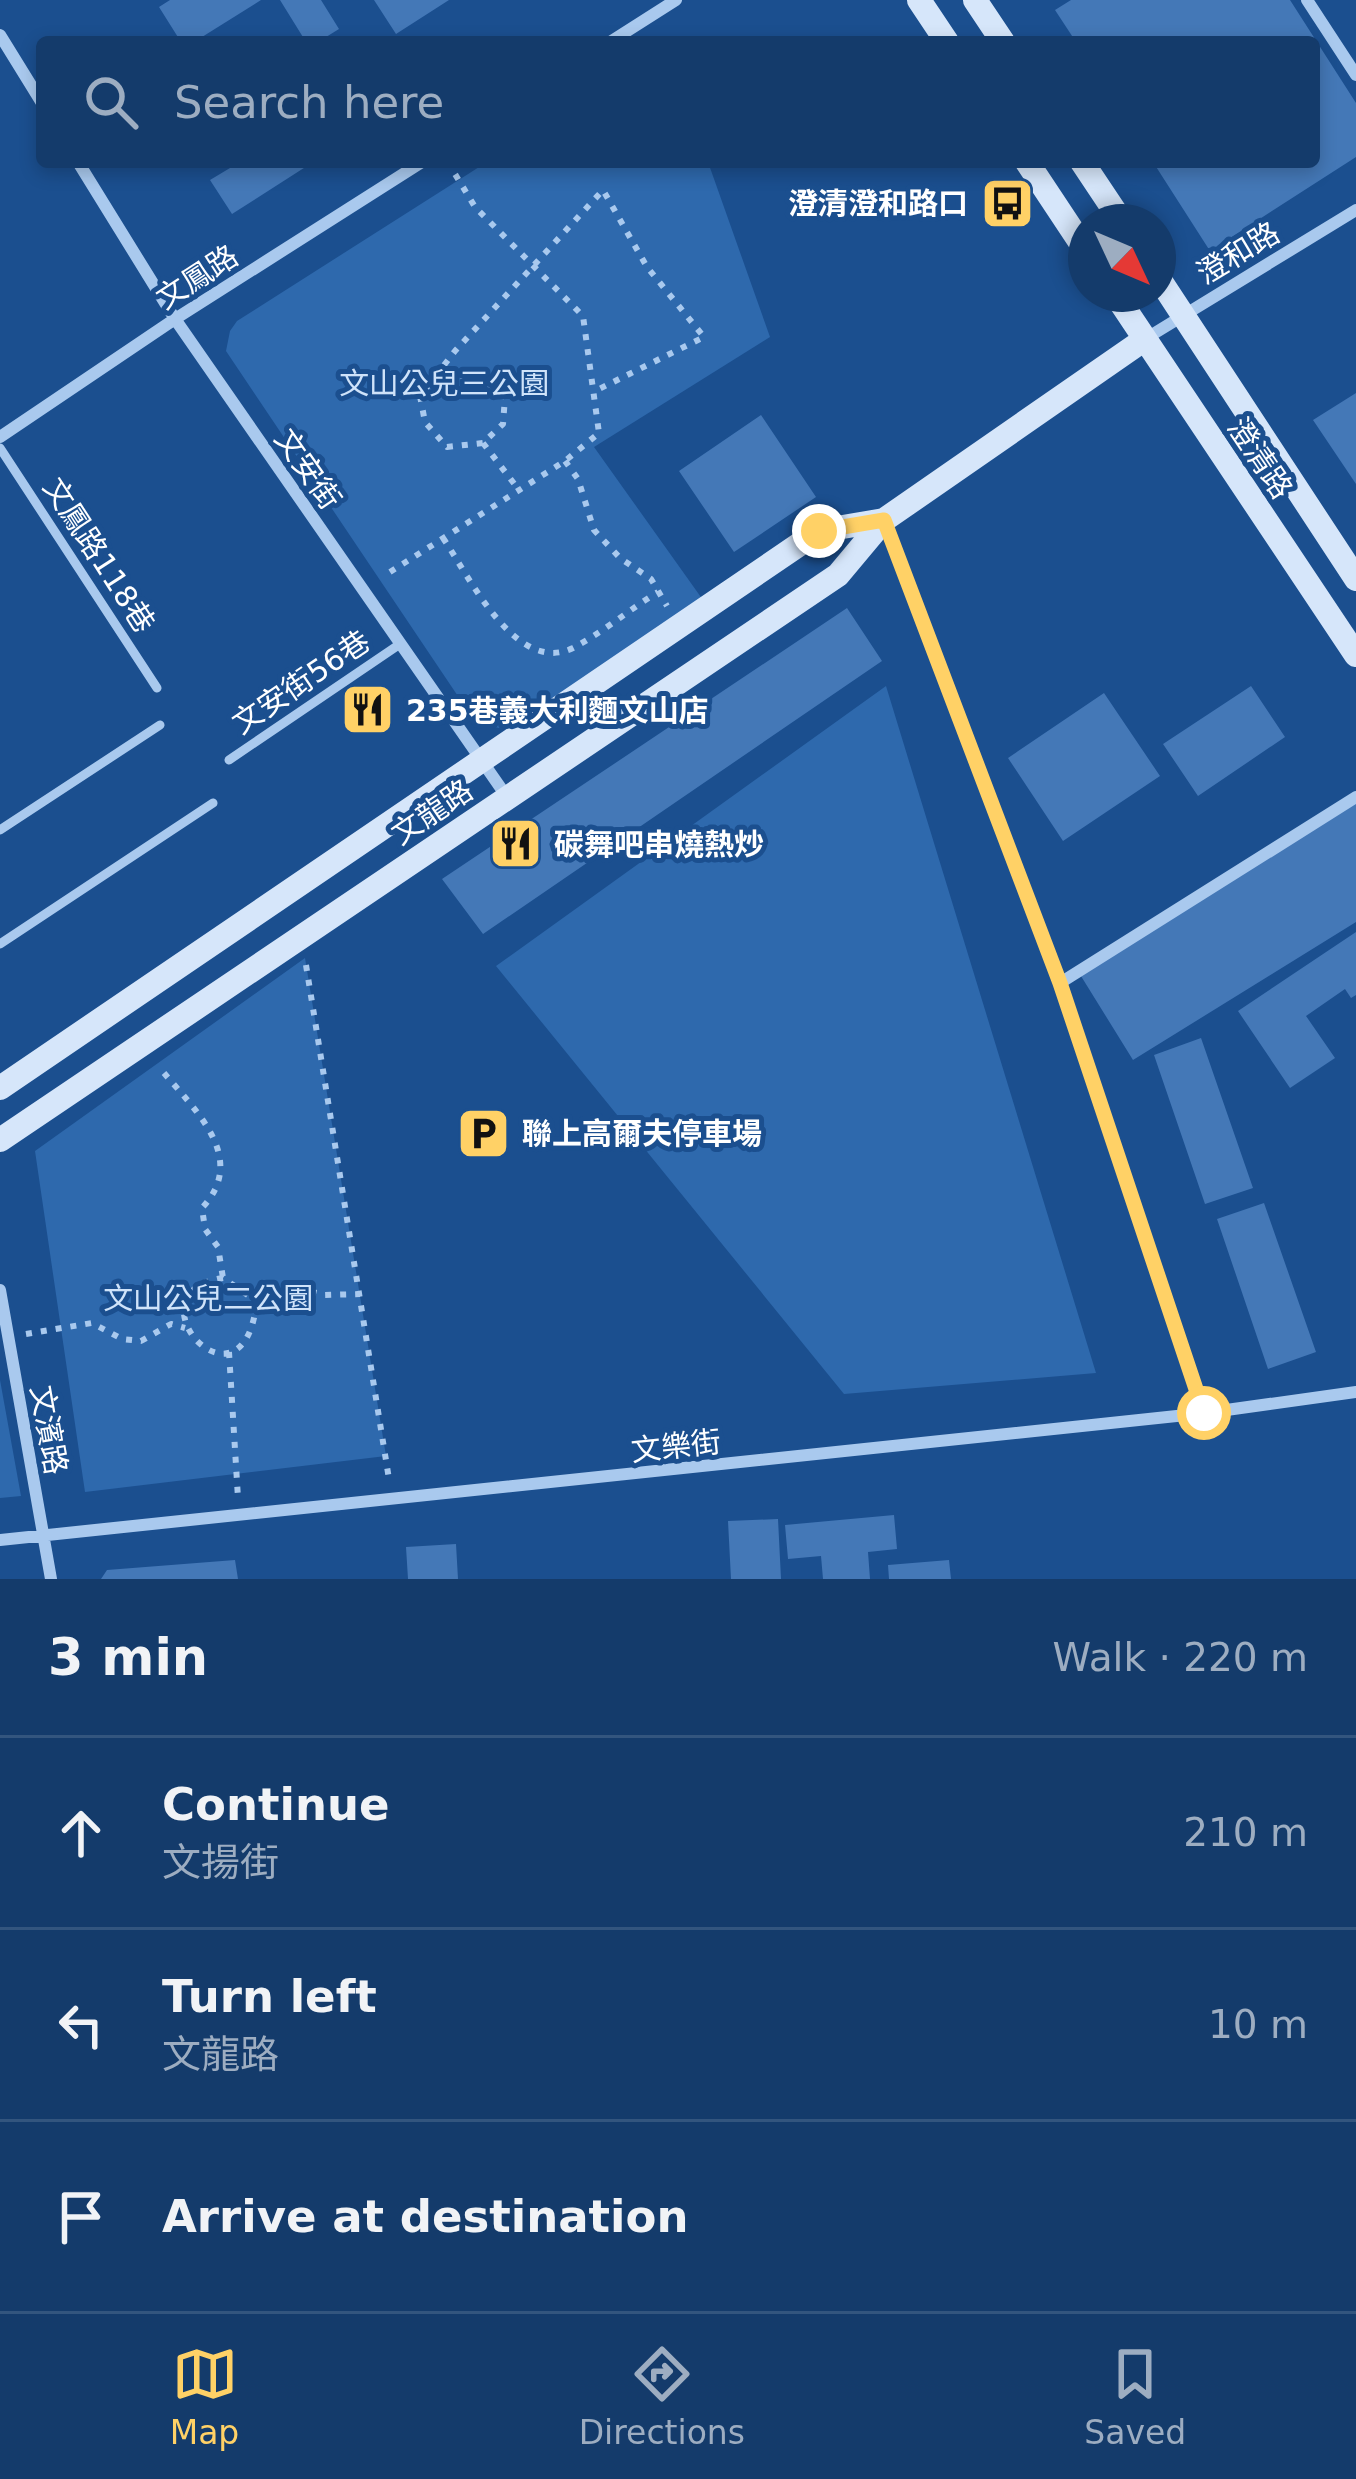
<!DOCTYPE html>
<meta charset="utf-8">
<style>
:root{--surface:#143b6b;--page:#1d4271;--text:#f1f3f6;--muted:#9dadc1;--line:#33557e;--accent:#ffd166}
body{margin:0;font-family:"DejaVu Sans","Noto Sans TC",sans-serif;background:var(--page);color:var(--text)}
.compass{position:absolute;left:1068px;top:204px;width:108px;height:108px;border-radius:50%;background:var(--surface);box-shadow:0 6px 18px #0003;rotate:134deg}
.stop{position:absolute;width:36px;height:36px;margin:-27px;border:9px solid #ffd166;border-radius:50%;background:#fff}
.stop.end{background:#ffd166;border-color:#fff;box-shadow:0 3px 12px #0008}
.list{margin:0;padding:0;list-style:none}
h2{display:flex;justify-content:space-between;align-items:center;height:156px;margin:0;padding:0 48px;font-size:51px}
h2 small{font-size:39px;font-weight:400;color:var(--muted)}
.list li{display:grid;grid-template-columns:78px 1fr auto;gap:36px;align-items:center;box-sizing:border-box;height:192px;padding:0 48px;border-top:3px solid var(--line)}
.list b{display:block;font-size:45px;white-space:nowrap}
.list p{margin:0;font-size:39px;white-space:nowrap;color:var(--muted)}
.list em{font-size:39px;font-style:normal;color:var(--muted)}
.icon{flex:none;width:66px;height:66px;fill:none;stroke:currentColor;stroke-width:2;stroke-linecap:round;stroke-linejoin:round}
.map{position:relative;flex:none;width:1356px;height:1579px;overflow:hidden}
.search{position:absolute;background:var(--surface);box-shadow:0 6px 18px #0003;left:36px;right:36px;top:36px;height:132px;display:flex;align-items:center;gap:30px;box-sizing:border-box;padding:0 42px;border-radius:12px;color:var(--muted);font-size:45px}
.sheet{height:732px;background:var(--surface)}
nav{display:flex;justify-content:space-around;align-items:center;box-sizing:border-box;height:168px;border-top:3px solid var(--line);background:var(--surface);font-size:33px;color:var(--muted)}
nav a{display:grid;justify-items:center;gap:6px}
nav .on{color:var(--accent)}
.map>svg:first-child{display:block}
.green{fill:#2e69ad}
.building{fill:#4478b7}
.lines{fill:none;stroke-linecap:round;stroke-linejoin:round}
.path{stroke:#a9c9ee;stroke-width:6;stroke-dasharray:6 9;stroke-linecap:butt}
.lane{stroke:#a9c9ee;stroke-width:9}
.street{stroke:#a9c9ee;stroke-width:12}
.secondary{stroke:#d6e6fa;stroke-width:24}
.route{stroke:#ffd166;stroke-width:15}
.labels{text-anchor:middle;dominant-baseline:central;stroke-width:10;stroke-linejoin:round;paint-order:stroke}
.poi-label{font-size:30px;font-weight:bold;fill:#fff;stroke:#1b4f8f;text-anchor:start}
.street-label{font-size:30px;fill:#fff;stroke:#1b4f8f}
.park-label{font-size:30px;fill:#cfe3fa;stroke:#1b4f8f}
</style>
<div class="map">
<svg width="1356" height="1579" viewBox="0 0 1356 1579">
<rect width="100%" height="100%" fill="#1b4f8f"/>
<!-- green -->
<path class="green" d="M487,162H708L770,337L594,447L703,600L513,731L476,723L226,351L230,331L237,321Z
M886,686L1096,1373L844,1394L496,966Z
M305,958L386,1456L85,1492L35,1151Z
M0,1380L21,1496L0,1498Z"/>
<!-- building -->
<path class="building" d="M170,0H261L194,42H181L159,7Z
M280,0H321L339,29L318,42H306Z
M374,0H449L396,34Z
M1071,0H1290L1356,103V157L1210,251L1153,162H1314V42H1076L1055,10Z
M226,162H304L307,166L232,214L210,180L230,168Z
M1356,393V484L1313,420Z
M761,415L816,497L734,552L679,471Z
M847,608L882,661L483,934L442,879Z
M1251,686L1285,737L1198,796L1163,744Z
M1104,693L1160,776L1063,841L1008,758Z
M1356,798V922L1133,1060L1076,968Z
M1356,932V995L1351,998L1345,989L1306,1016L1335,1058L1290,1088L1238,1011Z
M1201,1038L1253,1188L1205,1204L1154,1055Z
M1264,1203L1316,1352L1268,1369L1217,1219Z
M894,1515L897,1549L868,1552L870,1579H823L821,1556L788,1559L785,1525Z
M778,1519L781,1579H731L728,1521Z
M456,1544L458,1579H408L406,1547Z
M235,1560L238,1579H101L107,1570Z
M949,1560L951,1579H889L888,1565Z"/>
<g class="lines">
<!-- path -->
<path class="path" d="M431,382C466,372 476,375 505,397L503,424L483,443L447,447L425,422L420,396L455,351L603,190L647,267L704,337L593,392
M483,443L519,490
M565,461L578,479L594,530L620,558L651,579L667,606
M443,538C469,576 516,676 573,648C602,633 630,609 658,592
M390,572L565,461L599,433L583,316L475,207L455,174
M306,965L389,1479
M164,1073C197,1112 248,1159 202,1208L205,1229L218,1247L223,1278
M256,1307L252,1298L223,1278C125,1292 240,1421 256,1307L300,1289L325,1295L360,1294
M26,1334L92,1323L122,1339L141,1341L171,1324L185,1328
M229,1352L238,1498"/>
<!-- lane -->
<path class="lane" d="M0,448L157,688
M229,760L400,644
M0,830L160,725
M0,944L213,803"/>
<!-- street -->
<path class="street" d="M1307,0L1356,75
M0,35L42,103
M610,42L676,0
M78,162L175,319L507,797
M1145,339L1356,210
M0,437L175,319L422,162
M885,522L1060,983L1205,1413
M1060,983L1356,797
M0,1290L51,1579
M0,1540L1205,1413L1356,1392"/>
<!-- secondary -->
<path class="secondary" d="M919,0L947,42
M975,0L1003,42
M1027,162L1086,251
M1082,162L1122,222
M1158,277L1356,579
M1115,294L1356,655
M0,1088L819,531L884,520
M0,1140L838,575L884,520L1145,339"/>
</g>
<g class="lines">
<!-- route -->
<path class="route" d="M819,531L884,520L1060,983L1204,1413"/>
</g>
<!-- icons -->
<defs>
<symbol id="bus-square" viewBox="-11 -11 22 22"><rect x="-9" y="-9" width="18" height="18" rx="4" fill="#ffd166" stroke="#1b4f8f"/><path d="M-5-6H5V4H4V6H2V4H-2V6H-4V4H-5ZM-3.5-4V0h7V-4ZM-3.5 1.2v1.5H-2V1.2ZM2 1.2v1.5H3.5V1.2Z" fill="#111"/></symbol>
<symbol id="restaurant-square" viewBox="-11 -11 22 22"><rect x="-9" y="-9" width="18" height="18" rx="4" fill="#ffd166" stroke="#1b4f8f"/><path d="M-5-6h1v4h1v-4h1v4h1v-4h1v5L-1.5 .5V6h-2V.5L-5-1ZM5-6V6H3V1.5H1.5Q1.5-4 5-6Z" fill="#111"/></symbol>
<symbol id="parking-square" viewBox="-11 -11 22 22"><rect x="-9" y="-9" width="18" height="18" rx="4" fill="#ffd166" stroke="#1b4f8f"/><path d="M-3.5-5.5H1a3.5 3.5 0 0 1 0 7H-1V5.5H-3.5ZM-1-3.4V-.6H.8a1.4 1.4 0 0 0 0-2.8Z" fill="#111"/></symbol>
</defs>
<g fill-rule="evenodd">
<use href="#bus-square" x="978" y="174" width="59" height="59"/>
<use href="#restaurant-square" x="338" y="680" width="59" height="59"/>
<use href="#restaurant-square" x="486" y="814" width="59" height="59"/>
<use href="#parking-square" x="454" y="1104" width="59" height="59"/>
</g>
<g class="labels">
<!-- poi labels -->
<g class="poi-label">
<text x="968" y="203" text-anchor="end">澄清澄和路口</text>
<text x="406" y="710">235巷義大利麵文山店</text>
<text x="554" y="844">碳舞吧串燒熱炒</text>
<text x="522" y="1133">聯上高爾夫停車場</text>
</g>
<!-- street labels -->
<g class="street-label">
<text transform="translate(1238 253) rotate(-31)">澄和路</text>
<text transform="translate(197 277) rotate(-33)">文鳳路</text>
<text transform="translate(1260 458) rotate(56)">澄清路</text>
<text transform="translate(308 469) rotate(55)">文安街</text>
<text transform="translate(99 555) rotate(57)">文鳳路118巷</text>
<text transform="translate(301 682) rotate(-34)">文安街56巷</text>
<text transform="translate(432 812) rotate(-34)">文龍路</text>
<text transform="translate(49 1430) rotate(80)">文濱路</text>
<text transform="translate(676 1446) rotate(-6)">文樂街</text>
</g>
<!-- park labels -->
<g class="park-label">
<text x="444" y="383">文山公兒三公園</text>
<text x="208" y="1298">文山公兒二公園</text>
</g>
</g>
</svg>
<svg class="compass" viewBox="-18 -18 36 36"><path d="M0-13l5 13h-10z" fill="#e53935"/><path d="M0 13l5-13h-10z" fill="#9dadc1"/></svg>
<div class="stop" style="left:1204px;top:1413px"></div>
<div class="stop end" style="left:819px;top:531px"></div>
<div class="search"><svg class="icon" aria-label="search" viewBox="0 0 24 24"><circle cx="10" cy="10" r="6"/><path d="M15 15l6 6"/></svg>Search here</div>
</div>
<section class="sheet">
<h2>3 min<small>Walk · 220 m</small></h2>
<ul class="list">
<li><svg class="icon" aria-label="ahead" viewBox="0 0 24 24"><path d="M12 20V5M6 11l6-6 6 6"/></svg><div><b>Continue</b><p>文揚街</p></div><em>210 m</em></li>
<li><svg class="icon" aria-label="left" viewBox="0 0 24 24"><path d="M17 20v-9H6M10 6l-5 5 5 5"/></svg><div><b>Turn left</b><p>文龍路</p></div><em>10 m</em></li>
<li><svg class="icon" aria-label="arrive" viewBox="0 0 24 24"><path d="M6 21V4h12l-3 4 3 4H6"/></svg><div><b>Arrive at destination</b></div></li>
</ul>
</section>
<nav>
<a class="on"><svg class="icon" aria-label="map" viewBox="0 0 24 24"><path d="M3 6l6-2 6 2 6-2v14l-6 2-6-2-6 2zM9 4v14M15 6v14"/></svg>Map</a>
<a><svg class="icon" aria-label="directions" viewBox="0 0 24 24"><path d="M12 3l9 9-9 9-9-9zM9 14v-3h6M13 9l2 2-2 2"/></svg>Directions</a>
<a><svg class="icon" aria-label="saved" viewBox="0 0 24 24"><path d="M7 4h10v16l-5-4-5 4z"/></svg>Saved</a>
</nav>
